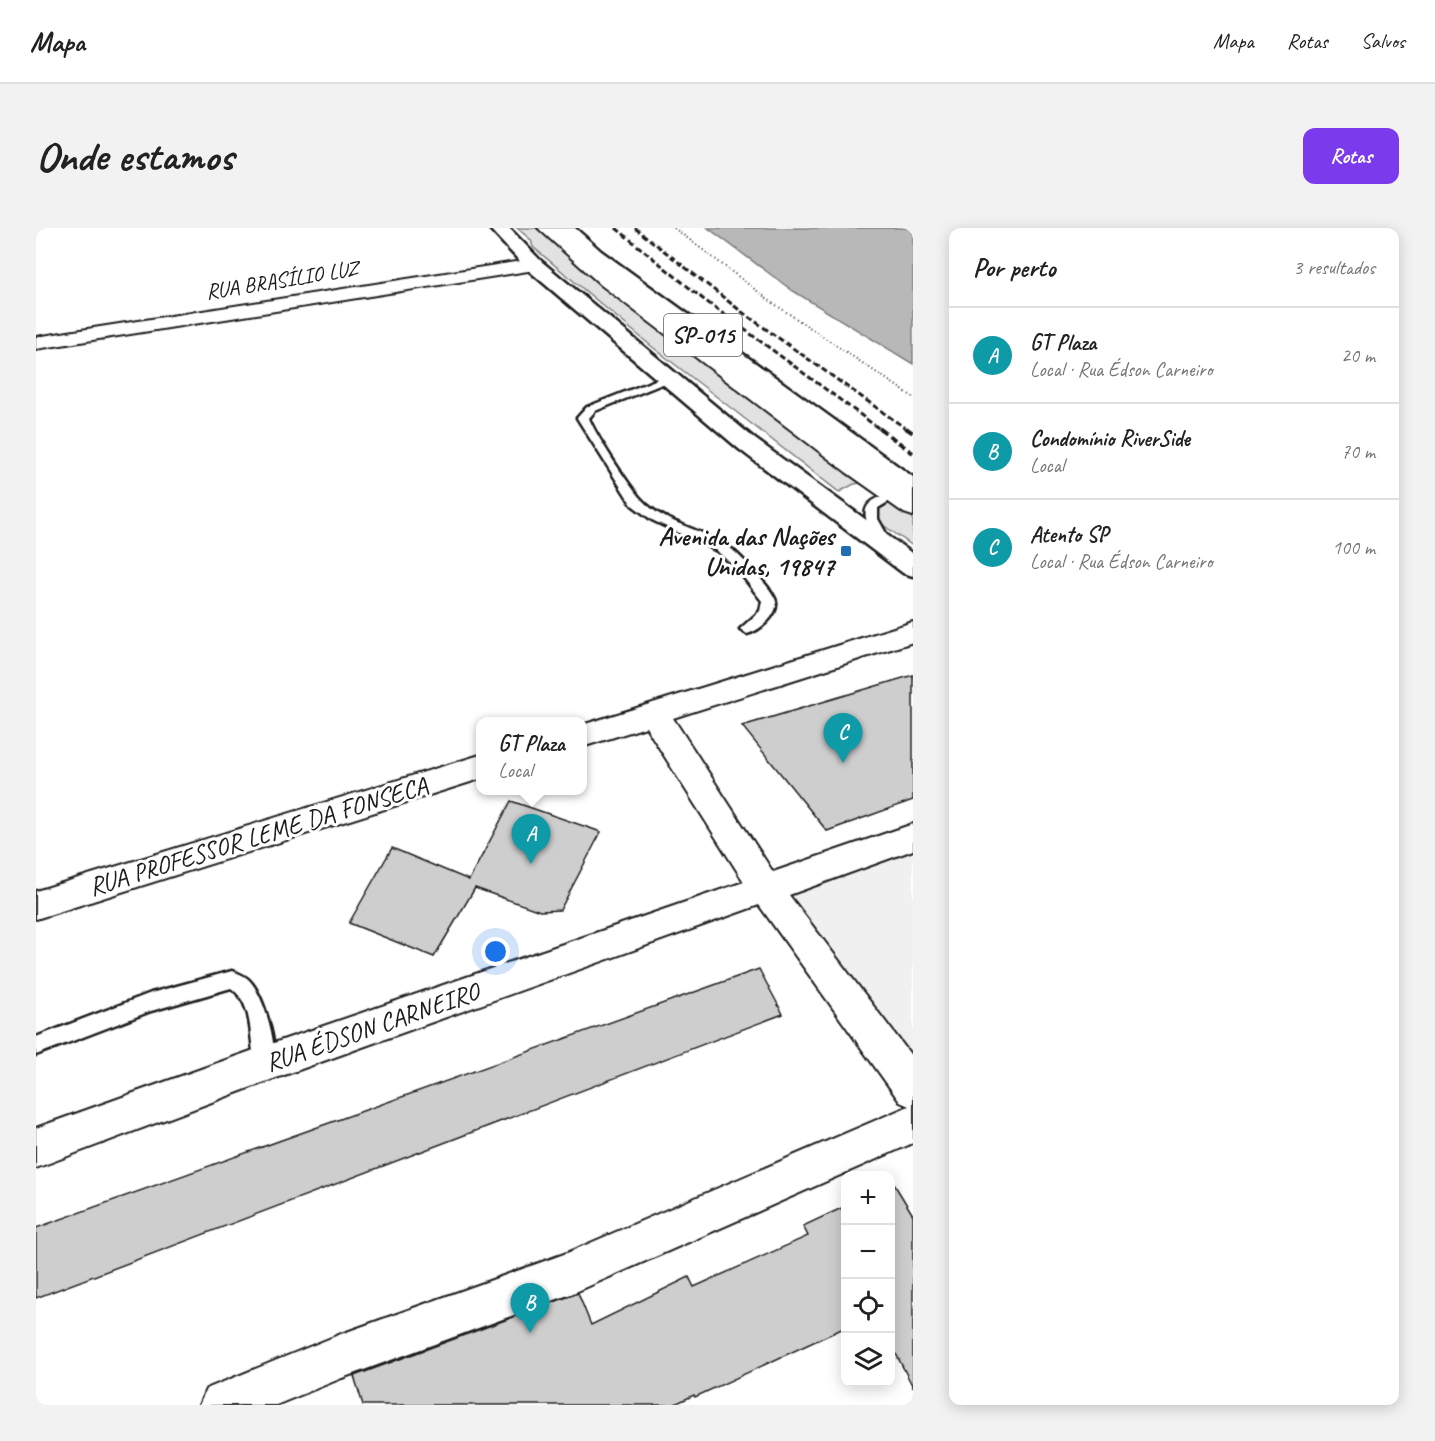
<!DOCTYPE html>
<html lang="pt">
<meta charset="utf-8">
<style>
:root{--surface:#fff;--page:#f2f2f2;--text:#222;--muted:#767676;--line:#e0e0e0;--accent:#7c3aed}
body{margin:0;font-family:Caveat,sans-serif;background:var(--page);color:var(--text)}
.controls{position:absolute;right:18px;bottom:18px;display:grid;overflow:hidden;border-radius:12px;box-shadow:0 3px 15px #0003}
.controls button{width:54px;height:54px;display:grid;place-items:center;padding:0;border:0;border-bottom:2px solid var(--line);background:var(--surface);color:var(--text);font:30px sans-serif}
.you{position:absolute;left:460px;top:724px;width:21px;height:21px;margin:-15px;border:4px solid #fff;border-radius:50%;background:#1a73e8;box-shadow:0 0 0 9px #1a73e833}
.badge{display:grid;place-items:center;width:39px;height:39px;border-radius:50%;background:var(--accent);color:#fff;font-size:20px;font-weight:700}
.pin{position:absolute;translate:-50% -50px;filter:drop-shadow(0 2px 3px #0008)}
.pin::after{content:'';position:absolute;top:32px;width:21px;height:18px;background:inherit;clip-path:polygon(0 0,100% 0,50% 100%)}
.popup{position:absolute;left:440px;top:489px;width:111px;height:78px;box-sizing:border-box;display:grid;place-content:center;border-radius:12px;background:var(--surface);filter:drop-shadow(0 2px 4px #0005);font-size:20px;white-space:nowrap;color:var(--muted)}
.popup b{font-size:22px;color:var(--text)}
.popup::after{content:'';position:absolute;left:50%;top:100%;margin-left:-12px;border:12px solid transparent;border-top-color:var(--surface)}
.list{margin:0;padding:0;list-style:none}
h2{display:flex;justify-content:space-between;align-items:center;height:78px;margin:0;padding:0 24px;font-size:26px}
h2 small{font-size:20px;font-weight:400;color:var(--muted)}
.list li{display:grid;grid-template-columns:39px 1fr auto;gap:18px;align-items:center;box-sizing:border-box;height:96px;padding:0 24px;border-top:2px solid var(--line)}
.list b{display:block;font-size:22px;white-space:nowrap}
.list p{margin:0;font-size:20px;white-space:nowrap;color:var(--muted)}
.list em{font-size:20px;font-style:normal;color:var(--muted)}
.icon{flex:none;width:33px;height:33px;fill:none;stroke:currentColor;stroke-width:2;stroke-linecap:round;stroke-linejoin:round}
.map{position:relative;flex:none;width:877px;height:1177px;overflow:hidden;border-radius:12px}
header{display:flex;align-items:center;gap:36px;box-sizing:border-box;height:84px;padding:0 30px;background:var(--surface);border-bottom:2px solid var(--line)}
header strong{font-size:28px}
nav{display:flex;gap:33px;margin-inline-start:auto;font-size:21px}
.intro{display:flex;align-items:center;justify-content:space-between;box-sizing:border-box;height:144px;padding:0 36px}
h1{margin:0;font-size:42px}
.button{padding:15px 27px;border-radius:12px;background:var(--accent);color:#fff;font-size:21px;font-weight:700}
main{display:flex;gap:36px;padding:0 36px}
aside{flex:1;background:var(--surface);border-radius:12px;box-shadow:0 3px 15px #0003}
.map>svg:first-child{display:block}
.built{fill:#f0f0f0}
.green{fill:#e2e2e2;stroke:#7f7f7f;stroke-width:1.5}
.water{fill:#b8b8b8;stroke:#7a7a7a;stroke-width:1.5}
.building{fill:#cecece;stroke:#1c1c1c;stroke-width:1.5}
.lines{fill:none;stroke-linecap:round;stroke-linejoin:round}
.service-casing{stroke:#1c1c1c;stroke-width:5}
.minor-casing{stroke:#1c1c1c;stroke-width:4}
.trunk-casing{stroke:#1c1c1c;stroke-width:5}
.path{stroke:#1c1c1c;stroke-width:2;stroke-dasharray:1 3;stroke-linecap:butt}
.service{fill:#fff;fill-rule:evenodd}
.minor{fill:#fff;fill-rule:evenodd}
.trunk{fill:#fff;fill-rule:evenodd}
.rail-far1{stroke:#1c1c1c;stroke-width:3;stroke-dasharray:6 3;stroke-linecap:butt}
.rail{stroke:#1c1c1c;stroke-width:4;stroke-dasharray:8 4;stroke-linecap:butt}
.poi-dot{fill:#1f6fb2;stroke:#fff;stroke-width:2}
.labels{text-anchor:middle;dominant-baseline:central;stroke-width:6;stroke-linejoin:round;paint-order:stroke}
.far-street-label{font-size:22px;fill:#1c1c1c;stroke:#fff}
.shield{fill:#fff;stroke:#606060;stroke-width:1.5}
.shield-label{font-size:24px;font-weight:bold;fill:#1c1c1c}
.poi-label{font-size:26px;font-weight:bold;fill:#1c1c1c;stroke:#fff;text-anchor:end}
.street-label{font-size:26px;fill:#1c1c1c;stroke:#fff}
</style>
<header>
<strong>Mapa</strong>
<nav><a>Mapa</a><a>Rotas</a><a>Salvos</a></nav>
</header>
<div class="intro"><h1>Onde estamos</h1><a class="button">Rotas</a></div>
<main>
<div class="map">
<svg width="877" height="1177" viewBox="0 0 877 1177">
<rect width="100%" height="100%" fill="#fff"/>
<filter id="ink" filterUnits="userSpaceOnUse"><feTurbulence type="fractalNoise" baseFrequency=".0167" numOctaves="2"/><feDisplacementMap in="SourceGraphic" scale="12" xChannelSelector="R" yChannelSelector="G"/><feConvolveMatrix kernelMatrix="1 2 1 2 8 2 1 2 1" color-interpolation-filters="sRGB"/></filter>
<g filter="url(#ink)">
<!-- built -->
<path class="built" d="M877,616V864L729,660Z"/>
<!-- green -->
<path class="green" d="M481,0H503L833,254L818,256L803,264L614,117L497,19L495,12Z
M857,272L877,285V318L840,292L841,278Z"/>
<!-- water -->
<path class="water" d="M672,0H877V136L757,63Z"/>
<!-- building -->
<path class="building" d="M877,447V572L791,603L706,498Z
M475,573L565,604L524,682L504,683L439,660L398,729L313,695L356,620L433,652Z
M723,741L747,786L0,1070V1000Z
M855,951L877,987V1159L855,1116Z
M810,978V1099L659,1169L658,1167L637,1177H327L318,1148L542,1065L555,1097L653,1049L658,1059L772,1008L767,998Z"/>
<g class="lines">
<defs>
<path id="service" d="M632,147L636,148V152L559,183L553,190C558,205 594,259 605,271C626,295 663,300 689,316C700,323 739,363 740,374C742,388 723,403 711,406L704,401L724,383L726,373L701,341L681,323L616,292L596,277L541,190L551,179Z
M861,265L867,269L865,272L852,274L842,280V291L855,314L848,318L843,317C824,287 821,272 861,265Z
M196,743C202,745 208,747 213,752C228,767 244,823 236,843L229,845L222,843C211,817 221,778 195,760L115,783L0,827V809L115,765Z"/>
<path id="minor" d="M502,0H522L579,49L826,234L877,269V288L868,285L810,244L565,57Z
M498,31L505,33L507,37L505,41L0,121V109Z
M877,394V414L637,490L737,644L877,596V622L753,667L877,830V915L535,1066L306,1150L240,1177H163L170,1161L305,1106L531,1025L873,878L864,874L723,677L229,854L0,940V900L229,818L708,654L610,499L546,519V497Z
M444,527V551L0,691V663Z"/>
<path id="trunk" d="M453,0H473L505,33L719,211L877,326V348L867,345L703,221L491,41Z
M519,0H539L565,23L877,249V269L868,266L551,31Z"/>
</defs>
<!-- service casing -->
<use href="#service" class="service-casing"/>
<!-- minor casing -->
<use href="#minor" class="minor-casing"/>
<!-- trunk casing -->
<use href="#trunk" class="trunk-casing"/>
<!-- path -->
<path class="path" d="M638,0L737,75L877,169"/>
<!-- service -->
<use href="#service" class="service"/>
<!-- minor -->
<use href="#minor" class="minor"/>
<!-- trunk -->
<use href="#trunk" class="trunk"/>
<!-- rail-far1 -->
<path class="rail-far1" d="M580,0L667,71L845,202
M599,0L706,84L872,202"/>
<!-- rail -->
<path class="rail" d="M843,200L877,225
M870,200L877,205"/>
</g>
</g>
<!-- markers -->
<rect class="poi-dot" x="804" y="317" width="12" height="12" rx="3"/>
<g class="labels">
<!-- far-street labels -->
<g class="far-street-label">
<text transform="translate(246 52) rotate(-9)">RUA BRASÍLIO LUZ</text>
</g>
<!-- shield labels -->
<rect class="shield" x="628" y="86" width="78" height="42" rx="4.5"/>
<g class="shield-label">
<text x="667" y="107">SP-015</text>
</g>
<!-- poi labels -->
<g class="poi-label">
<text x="798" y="308">Avenida das Nações<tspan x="798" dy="30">Unidas, 19847</tspan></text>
</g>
<!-- street labels -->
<g class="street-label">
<text transform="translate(222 608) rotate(-17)">RUA PROFESSOR LEME DA FONSECA</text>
<text transform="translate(336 799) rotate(-19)">RUA ÉDSON CARNEIRO</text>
</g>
</g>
</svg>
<div class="controls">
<button>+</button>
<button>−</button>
<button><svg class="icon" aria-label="locate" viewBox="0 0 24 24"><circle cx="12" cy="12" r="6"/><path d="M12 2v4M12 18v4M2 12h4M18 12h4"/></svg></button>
<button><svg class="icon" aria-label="layers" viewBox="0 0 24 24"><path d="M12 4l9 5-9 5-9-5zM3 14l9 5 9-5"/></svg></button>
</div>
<div class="you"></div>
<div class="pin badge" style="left:495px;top:636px;background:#0f9aa8">A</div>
<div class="popup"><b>GT Plaza</b>Local</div>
<div class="pin badge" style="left:494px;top:1105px;background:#0f9aa8">B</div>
<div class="pin badge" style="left:807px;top:535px;background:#0f9aa8">C</div>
</div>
<aside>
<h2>Por perto<small>3 resultados</small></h2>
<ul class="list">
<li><span class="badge" style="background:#0f9aa8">A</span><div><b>GT Plaza</b><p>Local · Rua Édson Carneiro</p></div><em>20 m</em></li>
<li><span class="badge" style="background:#0f9aa8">B</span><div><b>Condomínio RiverSide</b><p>Local</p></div><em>70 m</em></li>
<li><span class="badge" style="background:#0f9aa8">C</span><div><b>Atento SP</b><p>Local · Rua Édson Carneiro</p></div><em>100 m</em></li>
</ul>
</aside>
</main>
